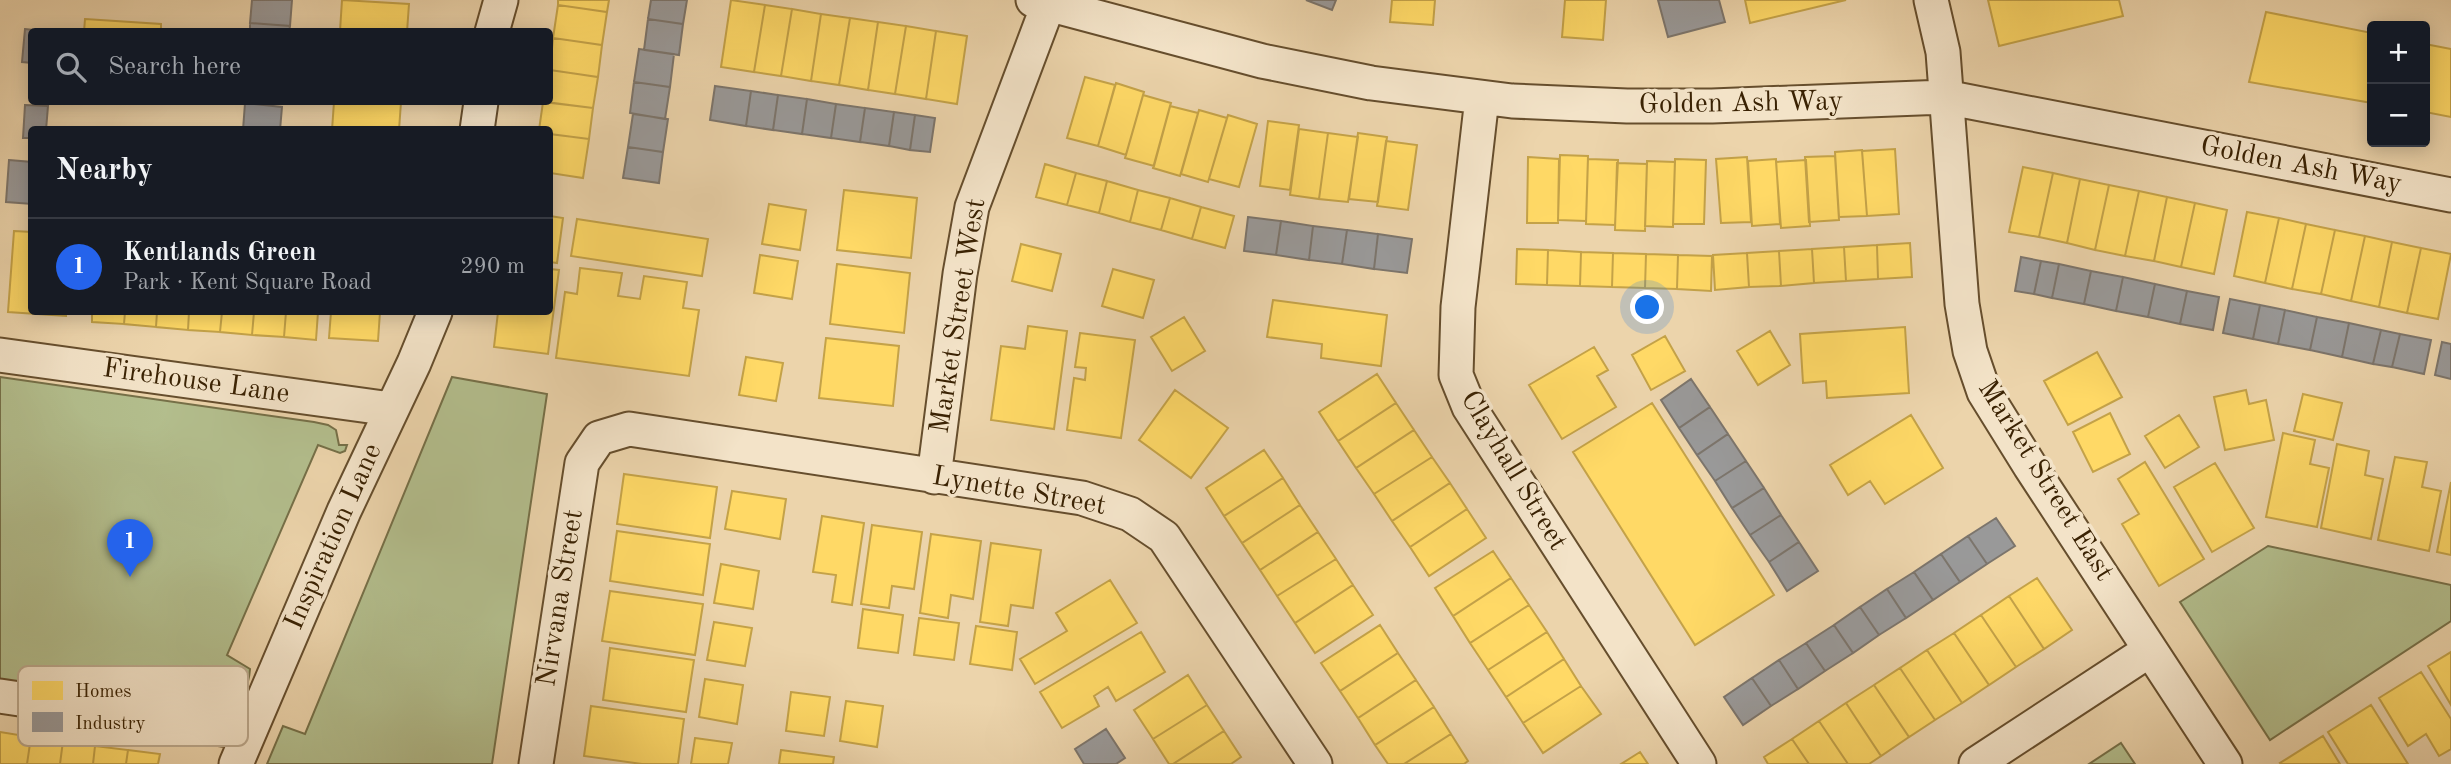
<!DOCTYPE html>
<meta charset="utf-8">
<style>
:root{--surface:#171b24;--page:#20242c;--text:#f1f3f6;--muted:#9ea1a6;--line:#363941;--accent:#2563eb}
body{margin:0;font-family:"Old Standard TT",serif;background:var(--page);color:var(--text)}
.controls{position:absolute;right:21px;top:21px;display:grid;overflow:hidden;border-radius:7px;box-shadow:0 4px 18px #0003}
.controls button{width:63px;height:63px;display:grid;place-items:center;padding:0;border:0;border-bottom:2px solid var(--line);background:var(--surface);color:var(--text);font:35px sans-serif}
.you{position:absolute;left:1648px;top:308px;width:24px;height:24px;margin:-18px;border:5px solid #fff;border-radius:50%;background:#1a73e8;box-shadow:0 0 0 10px #1a73e833}
.badge{display:grid;place-items:center;width:46px;height:46px;border-radius:50%;background:var(--accent);color:#fff;font-size:23px;font-weight:700}
.pin{position:absolute;translate:-50% -58px;filter:drop-shadow(0 2px 4px #0008)}
.pin::after{content:'';position:absolute;top:37px;width:24px;height:21px;background:inherit;clip-path:polygon(0 0,100% 0,50% 100%)}
.list{margin:0;padding:0;list-style:none}
h2{display:flex;justify-content:space-between;align-items:center;height:91px;margin:0;padding:0 28px;font-size:30px}
h2 small{font-size:23px;font-weight:400;color:var(--muted)}
.list li{display:grid;grid-template-columns:46px 1fr auto;gap:21px;align-items:center;box-sizing:border-box;height:98px;padding:0 28px;border-top:2px solid var(--line)}
.list b{display:block;font-size:26px;white-space:nowrap}
.list p{margin:0;font-size:23px;white-space:nowrap;color:var(--muted)}
.list em{font-size:23px;font-style:normal;color:var(--muted)}
.icon{flex:none;width:38px;height:38px;fill:none;stroke:currentColor;stroke-width:2;stroke-linecap:round;stroke-linejoin:round}
.map{position:relative;flex:none;width:2451px;height:764px;overflow:hidden}
.search{position:absolute;background:var(--surface);box-shadow:0 4px 18px #0003;left:28px;top:28px;width:525px;height:77px;display:flex;align-items:center;gap:18px;box-sizing:border-box;padding:0 24px;border-radius:7px;color:var(--muted);font-size:26px}
.panel{position:absolute;background:var(--surface);box-shadow:0 4px 18px #0003;left:28px;top:126px;width:525px;height:189px;border-radius:7px}
.map>svg:first-child{display:block}
.green{fill:#b3be8d;stroke:#767048;stroke-width:2}
.homes{fill:#ffd966;stroke:#c4a248;stroke-width:2}
.industry{fill:#999;stroke:#7c756c;stroke-width:2}
.lines{fill:none;stroke-linecap:round;stroke-linejoin:round}
.street-casing{stroke:#664e2d;stroke-width:37}
.street{stroke:#f3e3c8;stroke-width:33}
.labels{text-anchor:middle;dominant-baseline:central;stroke-width:7;stroke-linejoin:round;paint-order:stroke}
.street-label{font-size:28px;fill:#3a2203;stroke:#f3e3c8}
.key{fill:#f3e3c8;stroke:#bca98d;stroke-width:2}
.key-label{font-size:19px;fill:#3a2203}
</style>
<div class="map">
<svg width="2451" height="764" viewBox="0 0 2451 764">
<rect width="100%" height="100%" fill="#ecd4ab"/>
<filter id="stains"><feTurbulence type="fractalNoise" baseFrequency=".00286" numOctaves="4"/><feColorMatrix values="0 0 0 0 .2 0 0 0 0 .09 0 0 0 0 .02 0 0 0 .5 -.17"/></filter>
<radialGradient id="worn" r=".72"><stop offset=".6" stop-color="#630" stop-opacity="0"/><stop offset="1" stop-color="#630" stop-opacity=".3"/></radialGradient>
<!-- green -->
<path class="green" d="M0,377L314,422L328,425L336,430L339,445H347L345,451L340,453L318,445L227,655L250,669C249,686 240,707 223,713L0,682Z
M452,377L547,394L492,764H267L283,726L305,734Z
M2268,546L2451,585V621L2270,740L2180,602Z
M2121,743L2135,764H2089Z"/>
<!-- homes -->
<path class="homes" d="M342,0L409,4L407,32L340,31Z
M558,0H609L607,12L558,5Z
M731,0L765,5L754,72L721,67Z
M1392,0H1435L1433,25L1390,22Z
M1565,0H1606L1603,40L1562,37Z
M1745,0H1846L1750,23Z
M1988,0H2119L2123,16L1999,46Z
M558,5L607,12L602,45L553,38Z
M765,5L792,9L781,76L754,72Z
M792,9L821,14L811,81L781,76Z
M2266,12L2372,33V103L2249,82Z
M821,14L850,18L839,85L811,81Z
M850,18L878,22L868,90L839,85Z
M85,19L161,24V32H84Z
M878,22L906,26L895,94L868,90Z
M906,26L936,31L926,99L895,94Z
M936,31L967,36L957,104L926,99Z
M553,38L602,45L598,77L550,70Z
M2425,44L2451,49V117L2425,112Z
M550,70L598,77L593,108L546,102H550Z
M1085,77L1115,85L1098,146L1067,138Z
M1116,83L1144,92L1126,155L1098,146Z
M1143,95L1171,103L1154,166L1125,158Z
M334,102H401L399,130H332Z
M543,102L593,108L589,139L550,134V130H539Z
M1170,106L1198,113L1180,176L1153,168Z
M1199,110L1227,118L1208,182L1181,174Z
M1228,115L1257,124L1239,187L1209,179Z
M1268,121L1299,125L1290,190L1260,186Z
M1299,129L1328,133L1319,199L1290,195Z
M1328,133L1358,137L1348,202L1319,199Z
M1358,133L1387,137L1378,202L1349,199Z
M550,134L589,139L583,178L550,173Z
M1386,141L1417,145L1408,210L1377,206Z
M1895,149L1899,214L1867,216L1862,151Z
M1862,150L1867,216L1839,217L1835,152Z
M1560,155L1588,156L1586,221L1558,220Z
M1835,156L1839,220L1809,222L1805,157Z
M1528,157L1559,159L1558,223H1527Z
M1747,157L1751,222L1721,223L1716,159Z
M1588,159L1618,160L1615,225L1586,224Z
M1675,159L1706,160L1704,224H1673Z
M1776,159L1780,224L1752,226L1748,161Z
M1806,160L1810,226L1781,228L1776,162Z
M1647,161L1675,162L1673,227L1645,226Z
M1617,163L1647,164L1645,231L1615,230Z
M1045,164L1076,173L1067,205L1036,197Z
M2023,167L2053,173L2039,237L2009,232Z
M1076,173L1107,181L1099,213L1067,205Z
M2053,173L2080,179L2067,243L2039,237Z
M2080,179L2109,185L2095,250L2067,243Z
M1107,181L1138,190L1130,222L1099,213Z
M2109,185L2139,191L2125,256L2095,250Z
M844,190L917,198L911,258L837,250Z
M1138,190L1170,198L1161,230L1130,222Z
M2139,191L2167,197L2154,261L2125,256Z
M2167,197L2195,203L2181,267L2154,261Z
M1170,198L1201,207L1192,239L1161,230Z
M2195,203L2227,210L2214,274L2181,267Z
M769,204L806,210L800,250L762,244Z
M1201,207L1234,216L1225,248L1192,239Z
M2247,212L2279,218L2265,283L2234,276Z
M550,216L563,218L557,263L550,262Z
M2279,218L2306,224L2292,289L2265,283Z
M577,219L708,239L702,276L571,256Z
M2306,224L2335,230L2321,294L2292,289Z
M2335,230L2365,236L2351,301L2321,294Z
M14,231L32,232V312H66V316L8,312Z
M2365,236L2392,242L2379,307L2351,301Z
M2392,242L2421,248L2407,313L2379,307Z
M1910,243L1912,277L1878,279L1877,245Z
M1021,244L1061,254L1052,291L1012,281Z
M1877,245L1878,279L1846,281L1844,247Z
M1844,247L1846,281L1814,283L1812,249Z
M2421,248L2451,254L2438,319L2407,313Z
M1517,249L1548,250L1547,285L1516,284Z
M1812,249L1814,283L1781,286L1779,251Z
M1548,250L1581,252L1580,286L1547,285Z
M1779,251L1781,286L1749,287L1747,253Z
M1581,252L1613,253L1612,287L1580,286Z
M1613,253L1646,254L1645,288L1612,287Z
M1747,253L1749,287L1715,290L1713,255Z
M1646,254L1678,255L1677,289L1645,288Z
M760,255L798,261L792,299L754,293Z
M1678,255L1712,256L1711,291L1677,289Z
M837,264L910,273L904,333L830,324Z
M580,268L622,273L618,296L640,299L644,276L687,282L683,308L699,310L689,376L556,358L565,292L577,294Z
M550,269L559,270L548,354L494,347L498,312H550Z
M1113,269L1154,280L1143,318L1102,306Z
M1273,300L1387,315L1381,366L1321,358L1322,344L1267,337Z
M92,312H125L124,324L92,322Z
M125,312H157L156,327L124,324Z
M157,312H189L188,330L156,327Z
M189,312H222L220,332L188,330Z
M222,312H254L252,335L220,332Z
M254,312H286L284,337L252,335Z
M286,312H318L316,340L284,337Z
M331,312H380L378,341L329,338Z
M1184,317L1205,351L1172,371L1151,337Z
M1028,326L1067,331L1054,429L991,420L1001,346L1025,349Z
M1905,327L1909,393L1827,398L1826,381L1803,383L1800,334Z
M1770,331L1790,365L1758,385L1737,351Z
M1080,333L1135,340L1121,438L1067,430L1074,378L1085,380L1086,368L1075,367Z
M1665,336L1685,371L1651,390L1632,355Z
M826,338L899,346L893,406L819,398Z
M1594,347L1608,370L1597,376L1616,407L1562,439L1529,385Z
M2097,352L2122,397L2068,425L2044,381Z
M746,357L783,363L776,401L739,395Z
M1377,374L1396,403L1338,441L1319,412Z
M1175,390L1228,428L1191,478L1139,440Z
M2246,390L2249,404L2266,400L2274,440L2225,450L2214,397Z
M2303,394L2342,403L2333,440L2294,431Z
M1396,403L1414,430L1356,468L1338,441Z
M1652,403L1774,595L1695,645L1573,452Z
M2110,413L2130,454L2093,472L2073,432Z
M1911,415L1943,468L1885,504L1870,481L1848,495L1830,465Z
M2179,415L2199,447L2165,468L2145,436Z
M1414,430L1432,457L1374,494L1356,468Z
M2283,433L2315,440L2310,464L2329,468L2317,527L2266,517Z
M2337,444L2369,451L2365,475L2383,479L2371,539L2321,528Z
M1264,450L1283,478L1224,516L1206,488Z
M1432,457L1450,483L1392,521L1374,494Z
M2395,457L2427,462L2422,487L2441,491L2429,551L2378,540Z
M2145,462L2204,559L2159,586L2122,524L2139,514L2118,479Z
M2215,463L2254,528L2212,552L2174,487Z
M624,474L717,487L710,538L617,524Z
M1283,478L1300,505L1242,543L1224,516Z
M2451,482V555L2437,552Z
M1450,483L1467,509L1410,547L1392,521Z
M732,491L786,499L780,539L725,529Z
M1300,505L1318,532L1260,570L1242,543Z
M1467,509L1486,538L1429,576L1410,547Z
M822,516L864,523L852,605L832,602L836,575L813,572Z
M872,525L922,532L914,589L892,586L889,608L861,604Z
M617,531L710,544L703,595L610,581Z
M1318,532L1336,559L1277,596L1260,570Z
M931,534L981,541L973,599L951,595L948,618L920,613Z
M991,543L1041,550L1033,608L1011,605L1008,626L980,622Z
M1493,551L1511,578L1453,616L1435,588Z
M1336,559L1353,585L1295,623L1277,596Z
M721,564L759,571L753,609L714,603Z
M1511,578L1529,605L1470,643L1453,616Z
M2037,578L2072,630L2044,649L2009,596Z
M1110,580L1137,623L1035,684L1020,659L1067,631L1056,613Z
M1353,585L1373,615L1315,653L1295,623Z
M610,591L703,604L695,655L602,641Z
M2009,596L2044,649L2016,667L1981,615Z
M1529,605L1547,632L1488,670L1470,643Z
M863,609L903,615L898,653L858,648Z
M1981,615L2016,667L1989,685L1954,633Z
M919,618L959,623L954,660L914,655Z
M714,622L752,628L745,666L707,660Z
M1380,625L1398,653L1340,691L1321,663Z
M976,626L1017,632L1012,670L970,664Z
M1141,632L1165,672L1116,701L1108,687L1094,696L1099,706L1062,728L1040,692Z
M1547,632L1564,659L1506,697L1488,670Z
M1954,633L1989,685L1962,703L1927,650Z
M610,648L694,660L686,712L603,700Z
M1927,650L1962,703L1935,720L1900,668Z
M2451,652V705L2428,666Z
M1398,653L1416,680L1358,718L1340,691Z
M1564,659L1581,686L1523,723L1506,697Z
M1900,668L1935,720L1909,737L1874,685Z
M2421,672L2451,719V749L2439,756L2426,734L2408,746L2379,698Z
M1188,675L1207,705L1153,739L1134,710Z
M705,679L743,685L737,724L699,717Z
M1416,680L1434,707L1375,745L1358,718Z
M1874,685L1909,737L1881,756L1846,703Z
M1581,686L1601,714L1543,753L1523,723Z
M791,692L830,697L824,736L786,731Z
M846,701L883,706L877,747L840,741Z
M1846,703L1881,756L1869,764H1848L1819,721Z
M1207,705L1224,731L1173,764H1169L1153,739Z
M2371,705L2408,764H2348L2328,732Z
M591,706L684,719L678,764H642L584,756Z
M1434,707L1451,734L1404,764H1388L1375,745Z
M1819,721L1848,764H1809L1792,739Z
M1224,731L1241,757L1231,764H1173Z
M0,732L31,737L27,764H0Z
M1451,734L1468,761L1464,764H1404Z
M2323,736L2340,764H2281L2280,763Z
M31,737L63,741L60,764H27Z
M695,738L732,743L728,764H691Z
M1792,739L1809,764H1768L1764,757Z
M63,741L95,746L93,764H60Z
M95,746L128,750L126,764H93Z
M128,750L160,754L158,764H126Z
M781,750L834,757L833,764H779Z
M1640,752L1648,764H1621Z"/>
<!-- industry -->
<path class="industry" d="M252,0H292L290,26L250,23Z
M651,0H687L683,24L648,19Z
M1306,0H1336L1332,10Z
M1658,0H1719L1725,22L1668,37Z
M648,19L683,24L679,55L644,50Z
M250,23L290,26L289,32H250Z
M25,29L52,32H32V63L22,62Z
M639,49L674,54L670,87L634,82Z
M634,82L670,87L665,119L630,113Z
M715,86L751,91L746,126L710,120Z
M751,91L778,95L773,130L746,126Z
M778,95L807,99L802,134L773,130Z
M807,99L836,104L831,138L802,134Z
M245,103L282,107L280,130H243Z
M836,104L865,108L860,142L831,138Z
M25,105L48,106L46,130H32V138H23Z
M865,108L894,112L889,146L860,142Z
M894,112L915,115L910,150L889,146Z
M633,114L668,119L663,152L628,147Z
M915,115L935,118L930,152L910,150Z
M628,147L663,152L659,183L623,178Z
M9,160L32,162V204L6,202Z
M1248,217L1281,221L1276,255L1244,251Z
M1281,221L1313,226L1309,260L1276,255Z
M1313,226L1347,230L1342,264L1309,260Z
M1347,230L1378,234L1374,269L1342,264Z
M1378,234L1412,239L1407,273L1374,269Z
M2021,257L2041,261L2034,294L2015,291Z
M2041,261L2059,264L2052,298L2034,294Z
M2059,264L2091,271L2084,304L2052,298Z
M2091,271L2123,277L2116,311L2084,304Z
M2123,277L2155,284L2148,317L2116,311Z
M2155,284L2187,291L2180,324L2148,317Z
M2187,291L2219,297L2213,330L2180,324Z
M2230,299L2260,305L2253,339L2223,333Z
M2260,305L2285,310L2278,344L2253,339Z
M2285,310L2317,317L2310,350L2278,344Z
M2317,317L2349,323L2342,357L2310,350Z
M2349,323L2381,330L2373,364L2342,357Z
M2381,330L2400,334L2392,367L2373,364Z
M2400,334L2431,340L2424,374L2392,367Z
M2442,342L2451,344V379L2435,375Z
M1691,379L1710,407L1679,428L1661,400Z
M1710,407L1728,434L1697,455L1679,428Z
M1728,434L1746,461L1715,481L1697,455Z
M1746,461L1764,488L1732,508L1715,481Z
M1764,488L1781,515L1750,535L1732,508Z
M1781,515L1799,542L1769,562L1750,535Z
M1996,518L2015,546L1987,564L1968,536Z
M1968,536L1987,564L1960,582L1941,554Z
M1799,542L1818,571L1787,591L1769,562Z
M1941,554L1960,582L1933,600L1914,572Z
M1914,572L1933,600L1906,618L1887,589Z
M1887,589L1906,618L1879,635L1860,607Z
M1860,607L1879,635L1853,653L1834,625Z
M1834,625L1853,653L1825,671L1806,643Z
M1806,643L1825,671L1798,689L1779,660Z
M1779,660L1798,689L1771,706L1752,678Z
M1752,678L1771,706L1743,725L1724,697Z
M1106,729L1125,758L1116,764H1084L1075,749Z"/>
<g class="lines">
<defs>
<path id="street" d="M1033,0L1262,61L1371,83L1512,101L1627,106H1712L1945,97L2451,195
M1931,0L1943,52L1962,304L1970,351L1984,392L2030,466L2225,764
M492,32L501,0
M1482,98L1458,307L1456,375L1469,407L1699,764
M477,130L481,102
M0,355L391,409
M934,477L960,274L972,207L1050,0
M0,696L249,733
M236,764L344,511L414,363L435,312
M536,764L582,463L599,438L629,429L1082,498L1130,514L1164,537L1315,764
M1976,764L2150,650"/>
</defs>
<!-- street casing -->
<use href="#street" class="street-casing"/>
<!-- street -->
<use href="#street" class="street"/>
</g>
<g class="labels">
<!-- street labels -->
<g class="street-label">
<text transform="translate(1741 104) rotate(-1)">Golden Ash Way</text>
<text transform="translate(2301 166) rotate(11)">Golden Ash Way</text>
<text transform="translate(959 316) rotate(-81)">Market Street West</text>
<text transform="translate(196 382) rotate(8)">Firehouse Lane</text>
<text transform="translate(1513 471) rotate(59)">Clayhall Street</text>
<text transform="translate(2045 481) rotate(58)">Market Street East</text>
<text transform="translate(1019 492) rotate(10)">Lynette Street</text>
<text transform="translate(334 537) rotate(-66)">Inspiration Lane</text>
<text transform="translate(561 598) rotate(-81)">Nirvana Street</text>
</g>
</g>
<!-- legend -->
<rect x="18" y="666" width="230" height="80" rx="10" class="key"/>
<rect x="32" y="681" width="31" height="19" fill="#ffd966"/>
<rect x="32" y="712" width="31" height="20" fill="#999"/>
<g class="key-label">
<text x="75" y="697">Homes</text>
<text x="75" y="729">Industry</text>
</g>
<rect width="100%" height="100%" filter="url(#stains)"/>
<rect width="100%" height="100%" fill="url(#worn)"/>
</svg>
<div class="controls">
<button>+</button>
<button>−</button>
</div>
<div class="you"></div>
<div class="pin badge" style="left:130px;top:577px">1</div>
<div class="search"><svg class="icon" aria-label="search" viewBox="0 0 24 24"><circle cx="10" cy="10" r="6"/><path d="M15 15l6 6"/></svg>Search here</div>
<section class="panel">
<h2>Nearby<small></small></h2>
<ul class="list">
<li><span class="badge">1</span><div><b>Kentlands Green</b><p>Park · Kent Square Road</p></div><em>290 m</em></li>
</ul>
</section>
</div>
